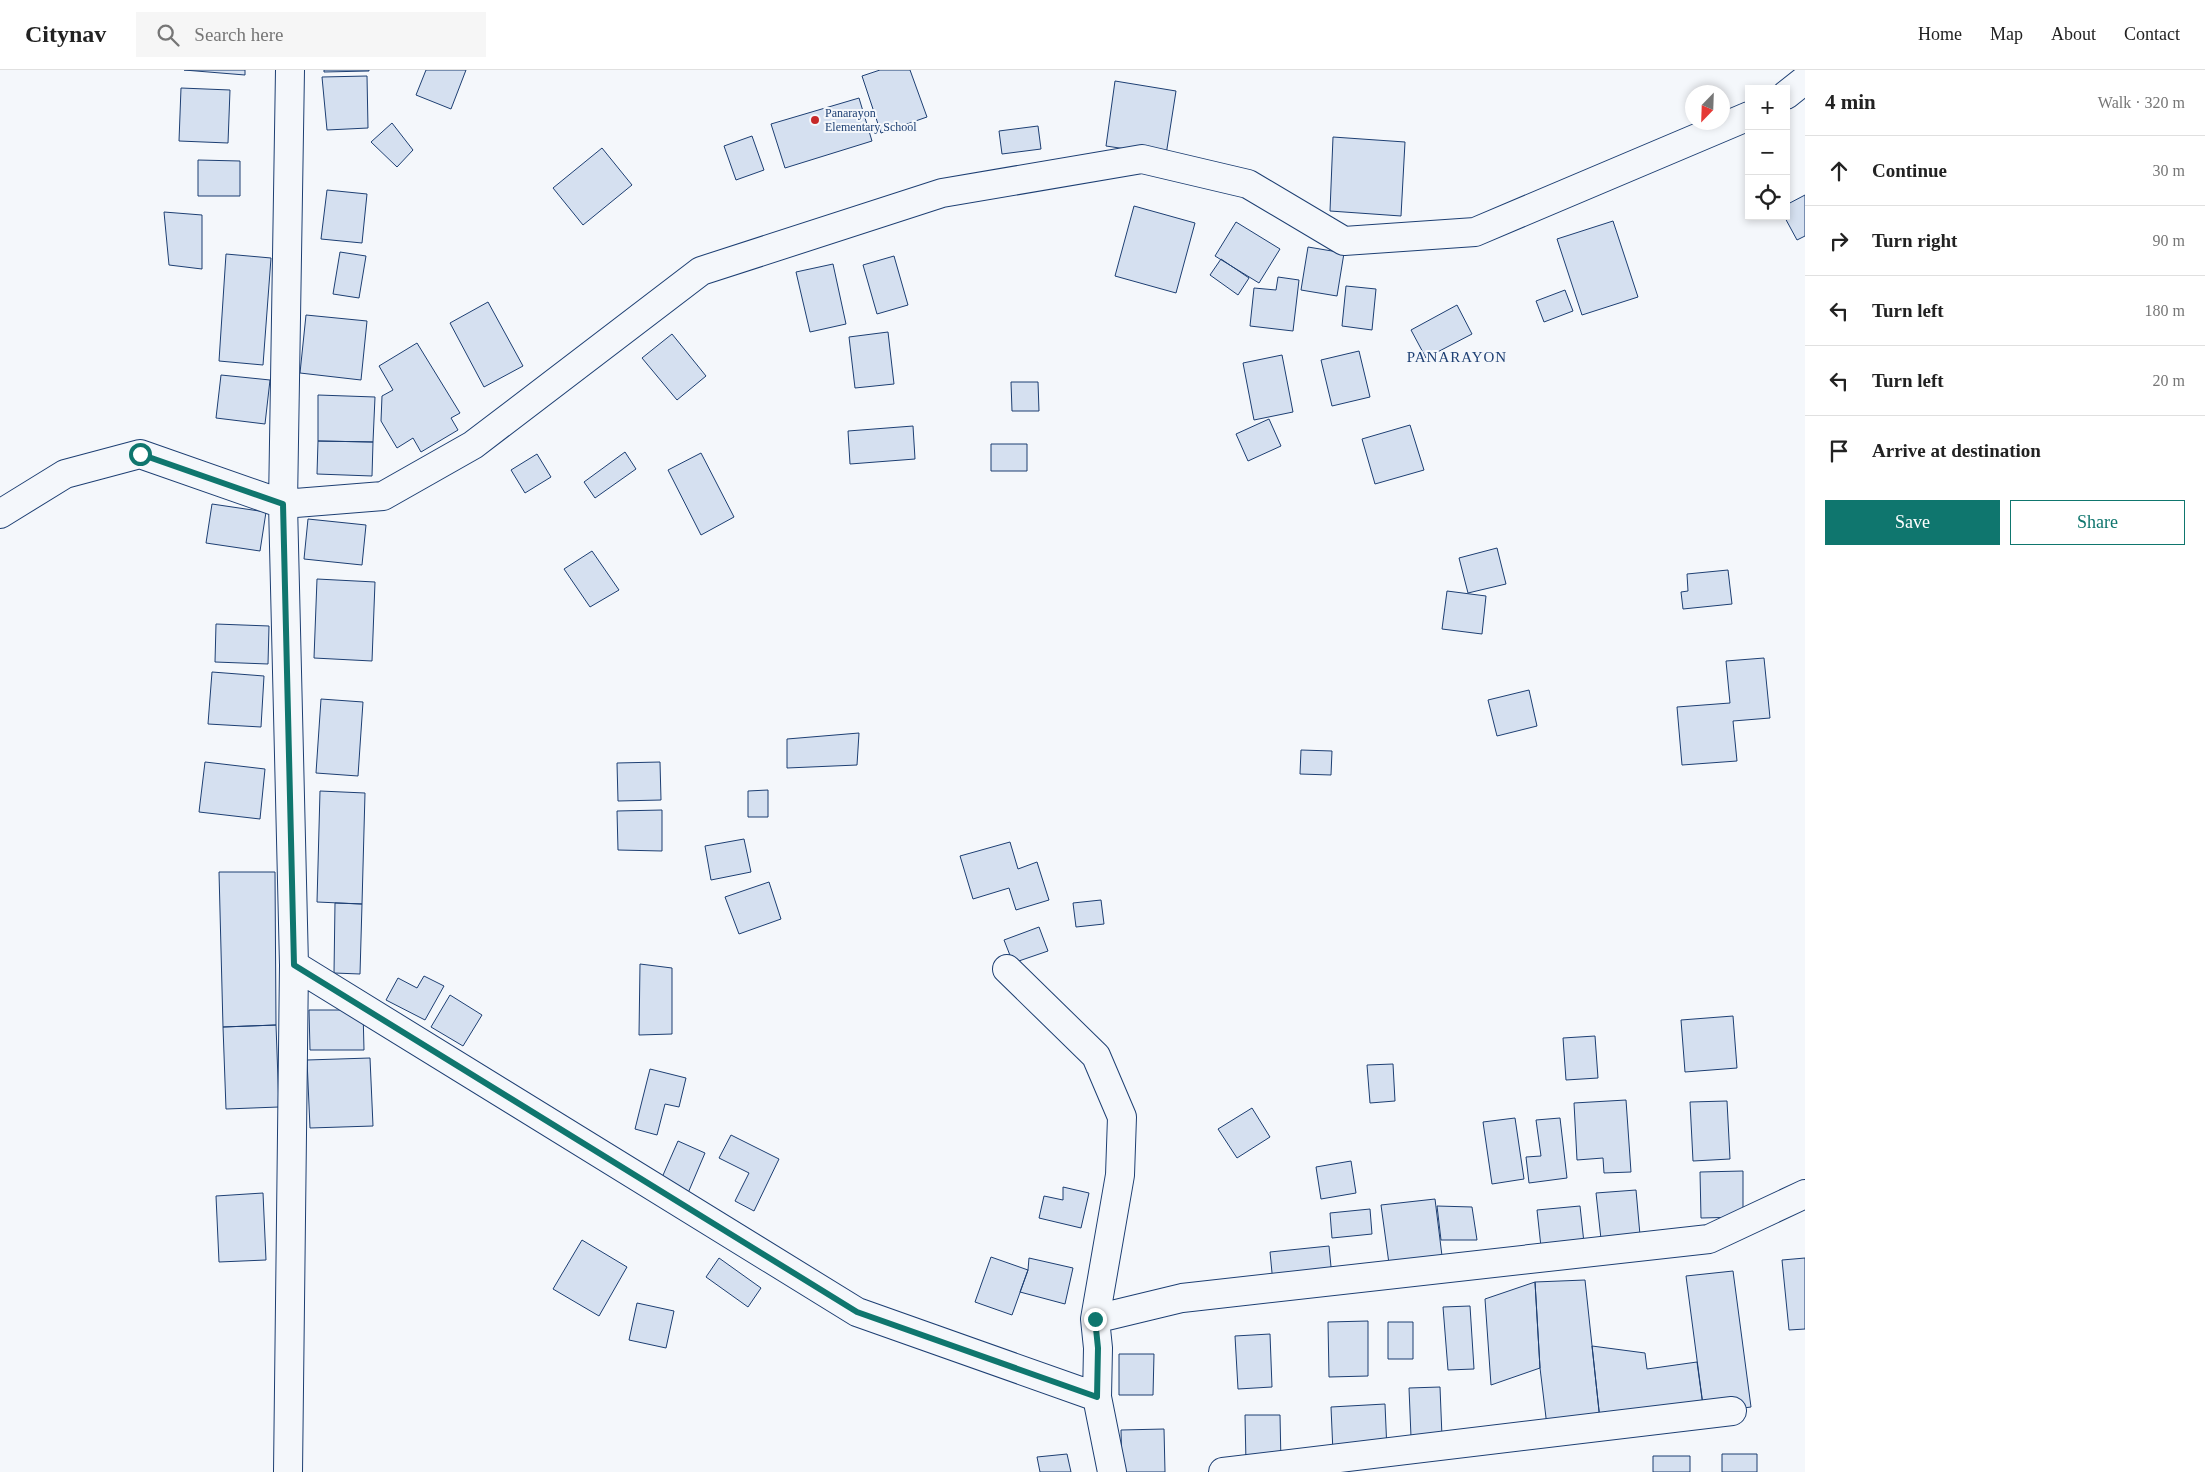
<!DOCTYPE html>
<meta charset="utf-8">
<style>
:root{--surface:#fff;--page:#f6f6f6;--text:#222;--muted:#767676;--line:#e0e0e0;--accent:#0f766e}
body{margin:0;font-family:Georgia,serif;background:var(--page);color:var(--text)}
.controls{position:absolute;right:15px;top:15px;display:grid;overflow:hidden;border-radius:0px;box-shadow:0 2px 8px #0003}
.controls button{width:45px;height:45px;display:grid;place-items:center;padding:0;border:0;border-bottom:1px solid var(--line);background:var(--surface);color:var(--text);font:25px sans-serif}
.compass{position:absolute;left:1685px;top:15px;width:45px;height:45px;border-radius:50%;background:var(--surface);box-shadow:0 2px 8px #0003;rotate:203deg}
.stop{position:absolute;width:15px;height:15px;margin:-11px;border:4px solid #0f766e;border-radius:50%;background:#fff}
.stop.end{background:#0f766e;border-color:#fff;box-shadow:0 1px 5px #0008}
.list{margin:0;padding:0;list-style:none}
h2{display:flex;justify-content:space-between;align-items:center;height:65px;margin:0;padding:0 20px;font-size:21px}
h2 small{font-size:16px;font-weight:400;color:var(--muted)}
.list li{display:grid;grid-template-columns:32px 1fr auto;gap:15px;align-items:center;box-sizing:border-box;height:70px;padding:0 20px;border-top:1px solid var(--line)}
.list b{display:block;font-size:19px;white-space:nowrap}
.list em{font-size:16px;font-style:normal;color:var(--muted)}
.actions{display:flex;gap:10px;padding:15px 20px}
.actions a{flex:1;padding:11px 0;border:1px solid var(--accent);border-radius:0px;text-align:center;font-size:18px;color:var(--accent)}
.actions .main{background:var(--accent);color:#fff}
.icon{flex:none;width:28px;height:28px;fill:none;stroke:currentColor;stroke-width:2;stroke-linecap:round;stroke-linejoin:round}
.map{position:relative;flex:none;width:1805px;height:1402px;overflow:hidden}
header{display:flex;align-items:center;gap:30px;box-sizing:border-box;height:70px;padding:0 25px;background:var(--surface);border-bottom:1px solid var(--line)}
header strong{font-size:24px}
nav{display:flex;gap:28px;margin-inline-start:auto;font-size:18px}
.search{width:350px;height:45px;background:var(--page);display:flex;align-items:center;gap:12px;box-sizing:border-box;padding:0 18px;border-radius:0px;color:var(--muted);font-size:19px}
main{display:flex}
aside{flex:1;background:var(--surface)}
.map>svg:first-child{display:block}
.building{fill:#d5e0f0;stroke:#1d3f73}
.lines{fill:none;stroke-linecap:round;stroke-linejoin:round}
.street-casing{stroke:#1d3f73;stroke-width:30}
.street{stroke:#f4f7fb;stroke-width:28}
.route{stroke:#0f766e;stroke-width:6}
.poi-dot{fill:#c62828;stroke:#f4f7fb;stroke-width:2}
.labels{text-anchor:middle;dominant-baseline:central;stroke-width:4;stroke-linejoin:round;paint-order:stroke}
.poi-label{font-size:12px;fill:#1d3f73;stroke:#f4f7fb;text-anchor:start}
.quarter-label{font-size:15px;letter-spacing:1px;fill:#1d3f73;stroke:#f4f7fb}
</style>
<header>
<strong>Citynav</strong>
<div class="search"><svg class="icon" aria-label="search" viewBox="0 0 24 24"><circle cx="10" cy="10" r="6"/><path d="M15 15l6 6"/></svg>Search here</div>
<nav><a>Home</a><a>Map</a><a>About</a><a>Contact</a></nav>
</header>
<main>
<div class="map">
<svg width="1805" height="1402" viewBox="0 0 1805 1402">
<rect width="100%" height="100%" fill="#f4f7fb"/>
<!-- building -->
<path class="building" d="M184,0H245V5Z
M324,0H369V1L324,2Z
M426,0H466L451,39L416,25Z
M880,0H910L927,47L881,63L862,6Z
M367,6L368,58L327,60L322,7Z
M1115,11L1176,21L1166,85L1106,76Z
M181,18L230,20L228,73L179,71Z
M859,28L872,71L785,98L771,54Z
M392,53L413,80L397,97L371,72Z
M1038,56L1041,79L1002,84L999,61Z
M752,66L764,100L736,110L724,76Z
M1333,67L1405,72L1401,146L1330,141Z
M602,78L632,115L583,155L553,118Z
M198,90L240,91V126H198Z
M327,120L367,124L362,173L321,169Z
M1805,125V166L1797,170L1784,146H1786V135Z
M1134,136L1195,153L1176,223L1115,206Z
M164,142L202,145V199L169,195Z
M1613,151L1638,227L1582,245L1557,169Z
M1236,152L1280,179L1259,213L1215,186Z
M1308,177L1344,183L1337,226L1301,220Z
M340,182L366,186L359,228L333,224Z
M226,184L271,188L263,295L219,291Z
M894,186L908,235L877,244L863,195Z
M1221,189L1249,208L1238,225L1210,205Z
M833,194L846,254L810,262L796,202Z
M1278,207L1299,210L1293,261L1250,256L1254,218L1276,220Z
M1346,216L1376,219L1372,260L1342,256Z
M1565,220L1573,241L1544,252L1536,231Z
M488,232L523,296L484,317L450,253Z
M1457,235L1472,264L1426,288L1411,260Z
M306,245L367,251L361,310L300,303Z
M888,262L894,314L855,318L849,267Z
M672,264L706,306L677,330L642,288Z
M417,273L460,343L451,348L458,360L421,382L413,368L397,378L381,351L382,326L393,320L379,296Z
M1359,281L1370,327L1332,336L1321,290Z
M1282,285L1293,342L1254,350L1243,293Z
M221,305L270,310L265,354L216,348Z
M1011,312H1038L1039,341H1012Z
M318,325L375,327L373,372L318,371Z
M1269,349L1281,376L1248,391L1236,364Z
M1410,355L1424,400L1375,414L1362,369Z
M913,356L915,389L850,394L848,361Z
M318,371L373,372L372,406L317,404Z
M991,374H1027V401H991Z
M625,382L636,399L595,428L584,412Z
M701,383L734,447L701,465L668,400Z
M537,384L551,407L525,423L511,400Z
M212,434L266,442L260,481L206,473Z
M308,449L366,455L362,495L304,489Z
M1497,478L1506,514L1468,523L1459,488Z
M592,481L619,520L590,537L564,499Z
M1728,500L1732,534L1683,539L1681,522L1688,521L1687,504Z
M317,509L375,512L372,591L314,588Z
M1447,521L1486,526L1482,564L1442,559Z
M216,554L269,556L268,594L215,592Z
M1764,588L1770,648L1733,651L1737,691L1682,695L1677,637L1730,633L1726,591Z
M212,602L264,606L261,657L208,654Z
M1529,620L1537,656L1497,666L1488,630Z
M321,629L363,632L358,706L316,703Z
M859,663L857,695L787,698V669Z
M1301,680L1332,681L1331,705L1300,704Z
M205,692L265,699L260,749L199,742Z
M660,692L661,730L618,731L617,693Z
M768,720V747H748V721Z
M320,721L365,723L362,834L317,832Z
M662,740V781L618,780L617,741Z
M744,769L751,802L711,810L705,776Z
M1010,772L1018,799L1037,792L1049,830L1016,840L1009,818L973,829L960,786Z
M219,802H275L276,955L223,957Z
M769,812L781,849L739,864L725,827Z
M1101,830L1104,854L1076,857L1073,833Z
M335,833L362,834L360,904L334,903Z
M1039,857L1048,881L1013,893L1004,870Z
M640,894L672,898V964L639,965Z
M424,906L444,916L425,950L386,930L398,908L417,918Z
M450,925L482,945L463,976L431,957Z
M309,940H363L364,980H310Z
M1733,946L1737,998L1685,1002L1681,950Z
M276,955L279,1037L226,1039L223,957Z
M1595,966L1598,1008L1566,1010L1563,968Z
M370,988L373,1056L310,1058L307,990Z
M1393,994L1395,1031L1370,1033L1367,995Z
M650,999L686,1008L679,1037L665,1034L657,1065L635,1059Z
M1626,1030L1631,1102L1604,1103L1603,1088L1577,1090L1574,1033Z
M1727,1031L1730,1089L1693,1091L1690,1032Z
M1252,1038L1270,1067L1237,1088L1218,1059Z
M1515,1048L1524,1109L1492,1114L1483,1052Z
M1560,1048L1567,1108L1529,1113L1526,1087L1541,1086L1536,1050Z
M731,1065L779,1089L754,1141L735,1131L749,1103L719,1088Z
M678,1071L705,1083L688,1123L660,1112Z
M1351,1091L1356,1123L1321,1129L1316,1097Z
M1743,1101V1147L1701,1148L1700,1102Z
M1063,1117L1089,1123L1081,1158L1039,1148L1044,1126L1063,1130Z
M1636,1120L1640,1165L1601,1169L1596,1123Z
M263,1123L266,1190L219,1192L216,1126Z
M1435,1129L1443,1194L1390,1201L1381,1135Z
M1437,1136L1472,1137L1477,1170H1441Z
M1580,1136L1584,1173L1541,1177L1537,1140Z
M1370,1139L1372,1164L1332,1168L1330,1143Z
M582,1170L627,1197L599,1246L553,1219Z
M1329,1176L1332,1207L1273,1213L1270,1182Z
M991,1187L1028,1200L1012,1245L975,1232Z
M719,1188L761,1218L748,1237L706,1207Z
M1029,1188L1073,1198L1065,1234L1020,1222L1028,1200Z
M1805,1188V1259L1789,1260L1782,1190Z
M1733,1201L1751,1337L1704,1343L1686,1206Z
M1585,1210L1600,1350L1547,1356L1540,1298L1535,1212Z
M1535,1212L1540,1298L1491,1315L1485,1229Z
M637,1233L674,1241L666,1278L629,1270Z
M1470,1236L1474,1299L1448,1300L1443,1237Z
M1368,1251V1306L1329,1307L1328,1252Z
M1388,1252H1413V1289H1388Z
M1270,1264L1272,1317L1238,1319L1235,1266Z
M1592,1276L1645,1283L1647,1299L1697,1292L1704,1343L1600,1350Z
M1119,1284H1154L1153,1325H1119Z
M1440,1317L1442,1367H1411L1409,1318Z
M1385,1334L1387,1381L1333,1383L1331,1337Z
M1245,1345H1280L1281,1393H1246Z
M1164,1359L1165,1402H1122L1121,1360Z
M1067,1384L1071,1402H1040L1037,1387Z
M1722,1384H1757V1402H1722Z
M1653,1386H1690V1402H1653Z"/>
<g class="lines">
<defs>
<path id="street" d="M1786,25L1805,10
M0,444L65,404L140,384L283,434L383,426L473,375L701,201L942,123L1142,89L1248,114L1344,171L1475,162L1749,46
M294,895L857,1242L1097,1327
M1007,899L1096,986L1122,1047L1120,1105L1095,1249
M288,1402L294,895L283,434L290,0
M1112,1402L1097,1327L1098,1278L1095,1249L1182,1228L1709,1169L1805,1124
M1223,1402L1732,1341"/>
</defs>
<!-- street casing -->
<use href="#street" class="street-casing"/>
<!-- street -->
<use href="#street" class="street"/>
</g>
<g class="lines">
<!-- route -->
<path class="route" d="M140,384L283,434L294,895L857,1242L1097,1327L1098,1278L1095,1249"/>
</g>
<!-- markers -->
<circle class="poi-dot" cx="815" cy="50" r="5"/>
<g class="labels">
<!-- poi labels -->
<g class="poi-label">
<text x="825" y="43">Panarayon<tspan x="825" dy="14">Elementary School</tspan></text>
</g>
<!-- quarter labels -->
<g class="quarter-label">
<text x="1457" y="287">PANARAYON</text>
</g>
</g>
</svg>
<div class="controls">
<button>+</button>
<button>−</button>
<button><svg class="icon" aria-label="locate" viewBox="0 0 24 24"><circle cx="12" cy="12" r="6"/><path d="M12 2v4M12 18v4M2 12h4M18 12h4"/></svg></button>
</div>
<svg class="compass" viewBox="-18 -18 36 36"><path d="M0-13l5 13h-10z" fill="#e53935"/><path d="M0 13l5-13h-10z" fill="#767676"/></svg>
<div class="stop" style="left:140px;top:384px"></div>
<div class="stop end" style="left:1095px;top:1249px"></div>
</div>
<aside>
<h2>4 min<small>Walk · 320 m</small></h2>
<ul class="list">
<li><svg class="icon" aria-label="ahead" viewBox="0 0 24 24"><path d="M12 20V5M6 11l6-6 6 6"/></svg><div><b>Continue</b></div><em>30 m</em></li>
<li><svg class="icon" aria-label="right" viewBox="0 0 24 24"><path d="M7 20v-9h11M14 6l5 5-5 5"/></svg><div><b>Turn right</b></div><em>90 m</em></li>
<li><svg class="icon" aria-label="left" viewBox="0 0 24 24"><path d="M17 20v-9H6M10 6l-5 5 5 5"/></svg><div><b>Turn left</b></div><em>180 m</em></li>
<li><svg class="icon" aria-label="left" viewBox="0 0 24 24"><path d="M17 20v-9H6M10 6l-5 5 5 5"/></svg><div><b>Turn left</b></div><em>20 m</em></li>
<li><svg class="icon" aria-label="arrive" viewBox="0 0 24 24"><path d="M6 21V4h12l-3 4 3 4H6"/></svg><div><b>Arrive at destination</b></div></li>
</ul>
<div class="actions"><a class="main">Save</a><a>Share</a></div>
</aside>
</main>
